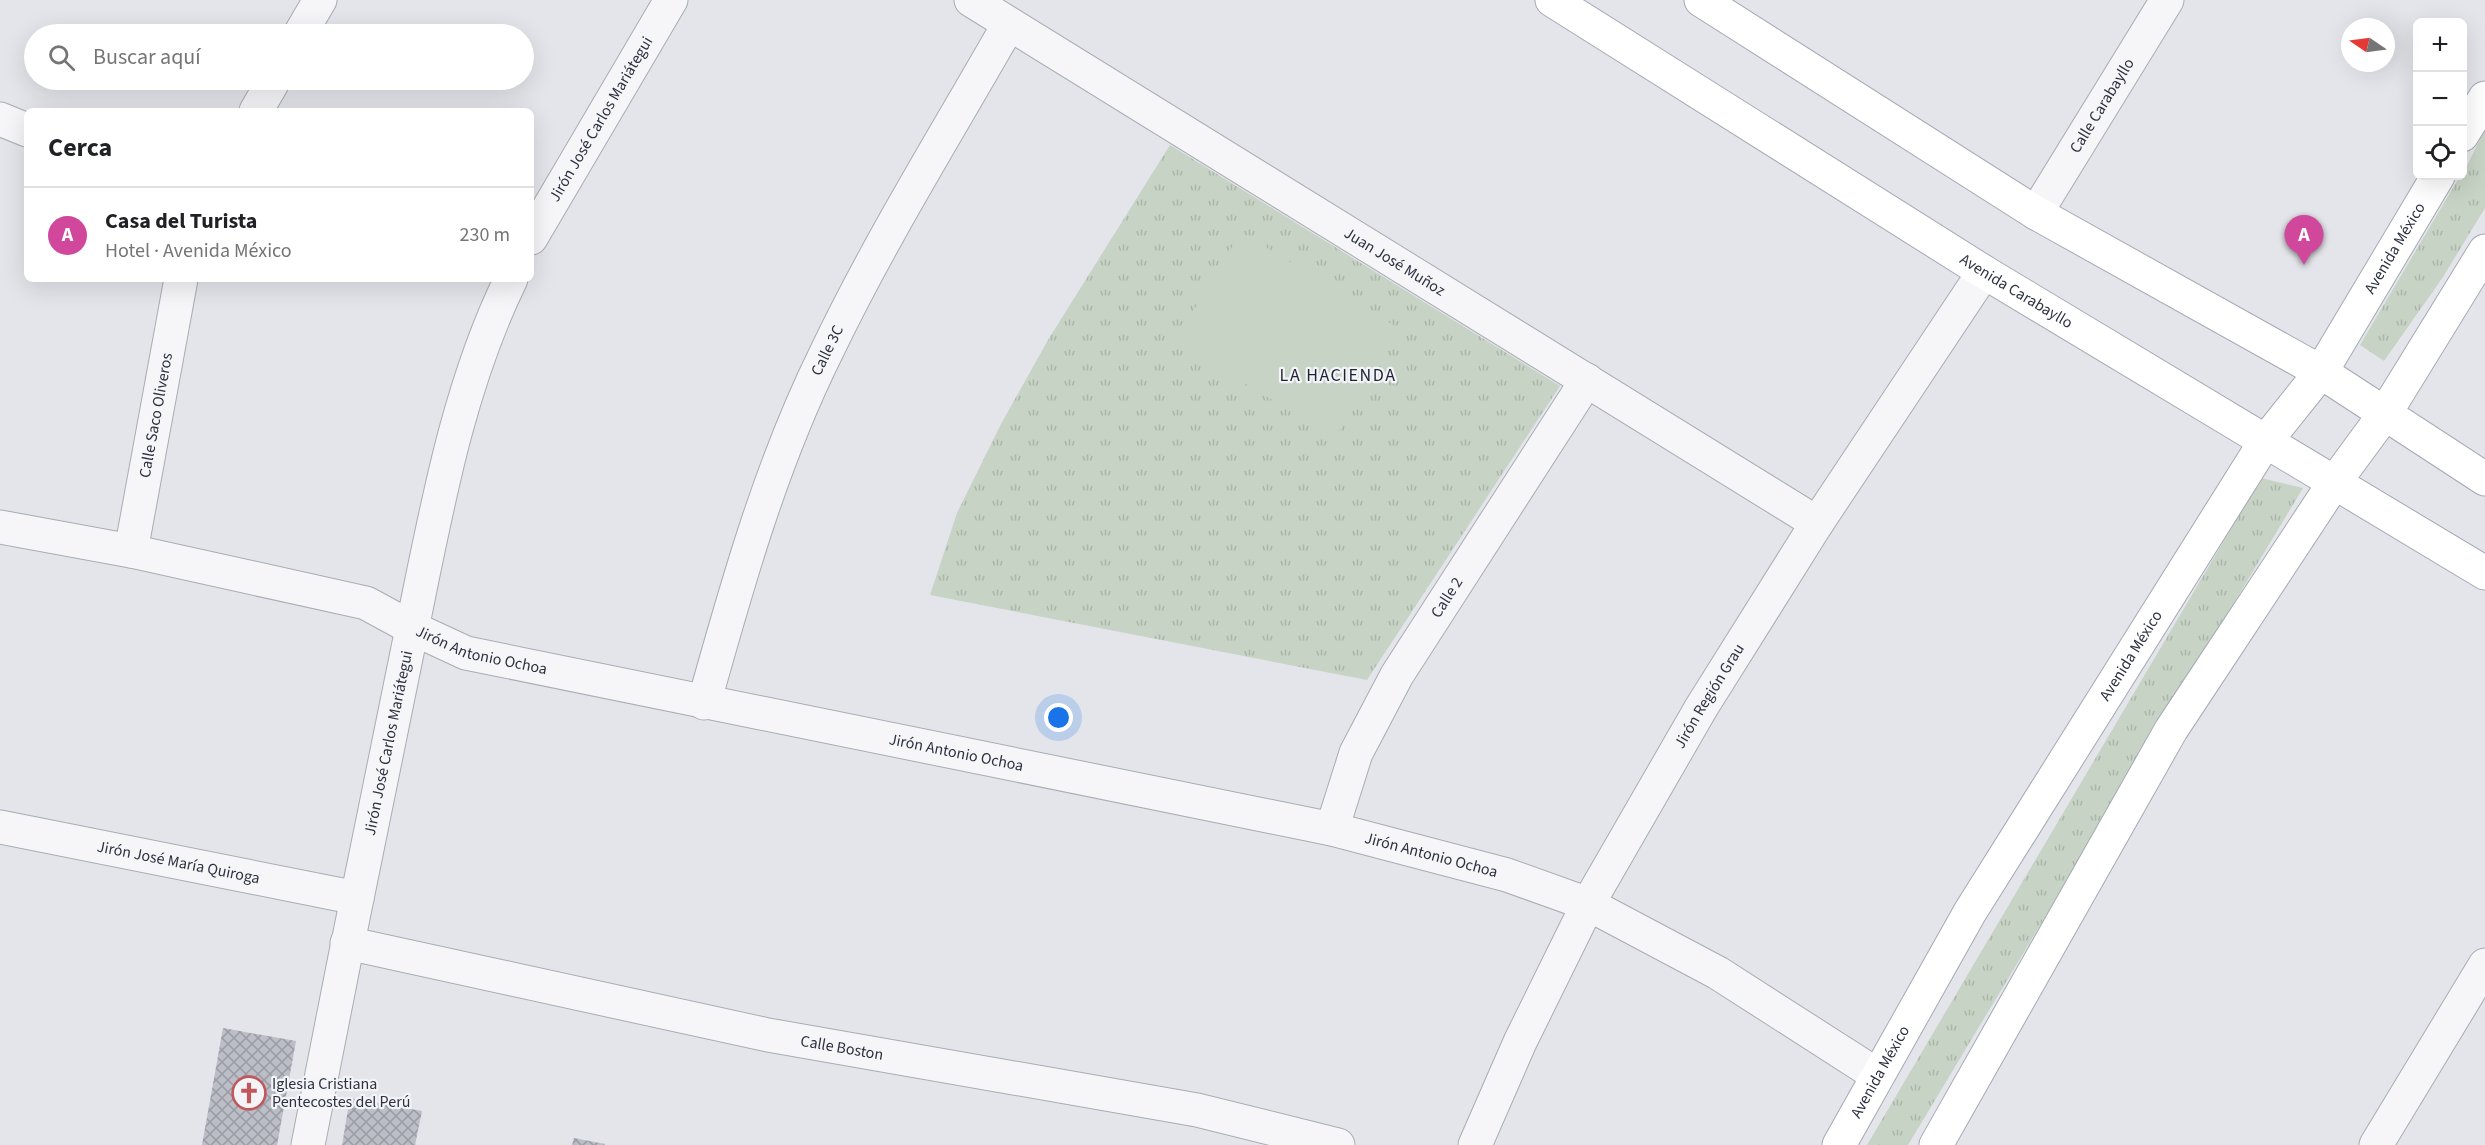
<!DOCTYPE html>
<html lang="es">
<meta charset="utf-8">
<style>
:root{--surface:#fff;--page:#f6f6f6;--text:#202124;--muted:#757577;--line:#e0e0e0;--accent:#7c3aed}
body{margin:0;font-family:"Source Sans 3",sans-serif;background:var(--page);color:var(--text)}
.controls{position:absolute;right:18px;top:18px;display:grid;overflow:hidden;border-radius:9px;box-shadow:0 6px 24px #0002}
.controls button{width:54px;height:54px;display:grid;place-items:center;padding:0;border:0;border-bottom:2px solid var(--line);background:var(--surface);color:var(--text);font:30px sans-serif}
.compass{position:absolute;left:2341px;top:18px;width:54px;height:54px;border-radius:50%;background:var(--surface);box-shadow:0 6px 24px #0002;rotate:283deg}
.you{position:absolute;left:1059px;top:718px;width:21px;height:21px;margin:-15px;border:4px solid #fff;border-radius:50%;background:#1a73e8;box-shadow:0 0 0 9px #1a73e833}
.badge{display:grid;place-items:center;width:39px;height:39px;border-radius:50%;background:var(--accent);color:#fff;font-size:20px;font-weight:700}
.pin{position:absolute;translate:-50% -50px;filter:drop-shadow(0 2px 3px #0008)}
.pin::after{content:'';position:absolute;top:32px;width:21px;height:18px;background:inherit;clip-path:polygon(0 0,100% 0,50% 100%)}
.list{margin:0;padding:0;list-style:none}
h2{display:flex;justify-content:space-between;align-items:center;height:78px;margin:0;padding:0 24px;font-size:26px}
h2 small{font-size:20px;font-weight:400;color:var(--muted)}
.list li{display:grid;grid-template-columns:39px 1fr auto;gap:18px;align-items:center;box-sizing:border-box;height:96px;padding:0 24px;border-top:2px solid var(--line)}
.list b{display:block;font-size:22px;white-space:nowrap}
.list p{margin:0;font-size:20px;white-space:nowrap;color:var(--muted)}
.list em{font-size:20px;font-style:normal;color:var(--muted)}
.icon{flex:none;width:33px;height:33px;fill:none;stroke:currentColor;stroke-width:2;stroke-linecap:round;stroke-linejoin:round}
.map{position:relative;flex:none;width:2485px;height:1145px;overflow:hidden}
.search{position:absolute;background:var(--surface);box-shadow:0 6px 24px #0002;left:24px;top:24px;width:510px;height:66px;display:flex;align-items:center;gap:15px;box-sizing:border-box;padding:0 21px;border-radius:33px;color:var(--muted);font-size:22px}
.panel{position:absolute;background:var(--surface);box-shadow:0 6px 24px #0002;left:24px;top:108px;width:510px;height:174px;border-radius:9px}
.map>svg:first-child{display:block}
.grass{fill:url(#grass-tufts)}
.garden{fill:#c7d3c5}
.building{fill:url(#building-cross-hatch)}
.lines{fill:none;stroke-linecap:round;stroke-linejoin:round}
.minor-casing{stroke:#a9acb4;stroke-width:35}
.major-casing{stroke:#a4a9b4;stroke-width:35}
.minor{stroke:#f6f6f9;stroke-width:33}
.major{stroke:#fff;stroke-width:33}
.labels{text-anchor:middle;dominant-baseline:central;stroke-width:4.5;stroke-linejoin:round;paint-order:stroke}
.street-label{font-size:16px;fill:#2d3241;stroke:#f3f4f7}
.poi-label{font-size:16px;fill:#2d3241;stroke:#f3f4f7;text-anchor:start}
.neighbourhood-label{font-size:18px;letter-spacing:1.5px;fill:#1f2332;stroke:#f3f4f7}
</style>
<div class="map">
<svg width="2485" height="1145" viewBox="0 0 2485 1145">
<defs>
<pattern id="grass-tufts" width="24" height="20" patternUnits="userSpaceOnUse" patternTransform="scale(1.5)"><rect width="24" height="20" fill="#c7d3c5"/><path d="M3 7l-1-3M5 7V3M7 7l1-3M15 17l-1-3M17 17v-4M19 17l1-3" fill="none" stroke="#abb6aa"/></pattern>
<pattern id="building-cross-hatch" width="8" height="8" patternUnits="userSpaceOnUse" patternTransform="scale(1.5)"><rect width="8" height="8" fill="#bbbec6"/><path d="M0 0l8 8M0 8l8-8" fill="none" stroke="#989ba2"/></pattern>
</defs>
<rect width="100%" height="100%" fill="#e3e5ea"/>
<!-- grass -->
<path class="grass" d="M2485,129V208L2443,277L2384,361L2360,345L2460,176H2462Z
M1170,145L1560,386L1367,680L930,595L957,513L1001,424L1048,340Z
M2261,478L2303,488L1908,1145H1867Z"/>
<!-- garden -->
<path class="garden" d="M1241,232L1400,329L1335,438L1175,341Z"/>
<!-- building -->
<path class="building" d="M223,1028L296,1041L277,1145H202Z
M350,1098L422,1111L415,1145H342Z
M574,1138L605,1144L604,1145H572Z"/>
<g class="lines">
<defs>
<g id="minor">
<path id="s1" d="M971,0L1817,523"/>
<path d="M300,34L320,0"/>
<path d="M256,111L274,80"/>
<path d="M0,119L27,130"/>
<path id="s2" d="M2036,213L2167,0"/>
<path id="s3" d="M531,238L671,0"/>
<path id="s4" d="M0,527L131,551L366,603L412,628L466,653L1332,829L1507,875L1588,904L1718,973L1877,1075"/>
<path id="s5" d="M131,551L181,279"/>
<path id="s6" d="M704,703C737,585 771,464 826,353C880,240 947,133 1009,24"/>
<path id="s7" d="M0,827L357,898"/>
<path id="s8" d="M1332,829L1356,753L1397,675L1587,380"/>
<path id="s9" d="M347,943L768,1035L1197,1110L1338,1145"/>
<path id="s10" d="M308,1145C340,979 374,814 408,648C434,524 455,393 511,279"/>
<path id="s11" d="M1475,1145L1520,1042L1588,904L1701,708L1817,523L1984,272"/>
<path d="M2376,1145L2485,965"/>
</g>
<g id="major">
<path id="s12" d="M1552,0L1984,272L2485,573"/>
<path d="M1701,0L2036,213L2321,372L2485,479"/>
<path d="M2462,135L2485,98"/>
<path id="s13" d="M1839,1145L1970,912L2265,442L2321,372L2438,176"/>
<path d="M1936,1145L2171,730L2334,483L2384,415L2485,251"/>
</g>
</defs>
<!-- minor casing -->
<use href="#minor" class="minor-casing"/>
<!-- major casing -->
<use href="#major" class="major-casing"/>
<!-- minor -->
<use href="#minor" class="minor"/>
<!-- major -->
<use href="#major" class="major"/>
</g>
<!-- icons -->
<defs>
<symbol id="church-ring" viewBox="-11 -11 22 22"><circle r="9.5" fill="#f3f4f7" stroke="#c1565b" stroke-width="1.5"/><path d="M-1.2-6h2.4v3.5h3.3v2.4h-3.3V6h-2.4V-.1h-3.3v-2.4h3.3Z" fill="#c1565b"/></symbol>
</defs>
<g fill-rule="evenodd">
<use href="#church-ring" x="230" y="1074" width="38" height="38"/>
</g>
<g class="labels">
<!-- street labels -->
<g class="street-label">
<text stroke="none"><textPath href="#s2" startOffset="126">Calle Carabayllo</textPath></text>
<text stroke="none"><textPath href="#s3" startOffset="138">Jirón José Carlos Mariátegui</textPath></text>
<text stroke="none"><textPath href="#s13" startOffset="1056">Avenida México</textPath></text>
<text stroke="none"><textPath href="#s1" startOffset="498">Juan José Muñoz</textPath></text>
<text stroke="none"><textPath href="#s12" startOffset="548">Avenida Carabayllo</textPath></text>
<text stroke="none"><textPath href="#s6" startOffset="374">Calle 3C</textPath></text>
<text stroke="none"><textPath href="#s5" startOffset="138">Calle Saco Oliveros</textPath></text>
<text stroke="none"><textPath href="#s8" startOffset="260">Calle 2</textPath></text>
<text stroke="none"><textPath href="#s4" startOffset="500">Jirón Antonio Ochoa</textPath></text>
<text stroke="none"><textPath href="#s13" startOffset="570">Avenida México</textPath></text>
<text stroke="none"><textPath href="#s11" startOffset="507">Jirón Región Grau</textPath></text>
<text stroke="none"><textPath href="#s10" startOffset="410">Jirón José Carlos Mariátegui</textPath></text>
<text stroke="none"><textPath href="#s4" startOffset="986">Jirón Antonio Ochoa</textPath></text>
<text stroke="none"><textPath href="#s4" startOffset="1472">Jirón Antonio Ochoa</textPath></text>
<text stroke="none"><textPath href="#s7" startOffset="182">Jirón José María Quiroga</textPath></text>
<text stroke="none"><textPath href="#s9" startOffset="506">Calle Boston</textPath></text>
<text stroke="none"><textPath href="#s13" startOffset="84">Avenida México</textPath></text>
</g>
<!-- poi labels -->
<g class="poi-label">
<text x="272" y="1084">Iglesia Cristiana<tspan x="272" dy="18">Pentecostes del Perú</tspan></text>
</g>
<!-- neighbourhood labels -->
<g class="neighbourhood-label">
<text x="1338" y="375">LA HACIENDA</text>
</g>
</g>
</svg>
<div class="controls">
<button>+</button>
<button>−</button>
<button><svg class="icon" aria-label="locate" viewBox="0 0 24 24"><circle cx="12" cy="12" r="6"/><path d="M12 2v4M12 18v4M2 12h4M18 12h4"/></svg></button>
</div>
<svg class="compass" viewBox="-18 -18 36 36"><path d="M0-13l5 13h-10z" fill="#e53935"/><path d="M0 13l5-13h-10z" fill="#757577"/></svg>
<div class="you"></div>
<div class="pin badge" style="left:2304px;top:265px;background:#d1479c">A</div>
<div class="search"><svg class="icon" aria-label="search" viewBox="0 0 24 24"><circle cx="10" cy="10" r="6"/><path d="M15 15l6 6"/></svg>Buscar aquí</div>
<section class="panel">
<h2>Cerca<small></small></h2>
<ul class="list">
<li><span class="badge" style="background:#d1479c">A</span><div><b>Casa del Turista</b><p>Hotel · Avenida México</p></div><em>230 m</em></li>
</ul>
</section>
</div>
